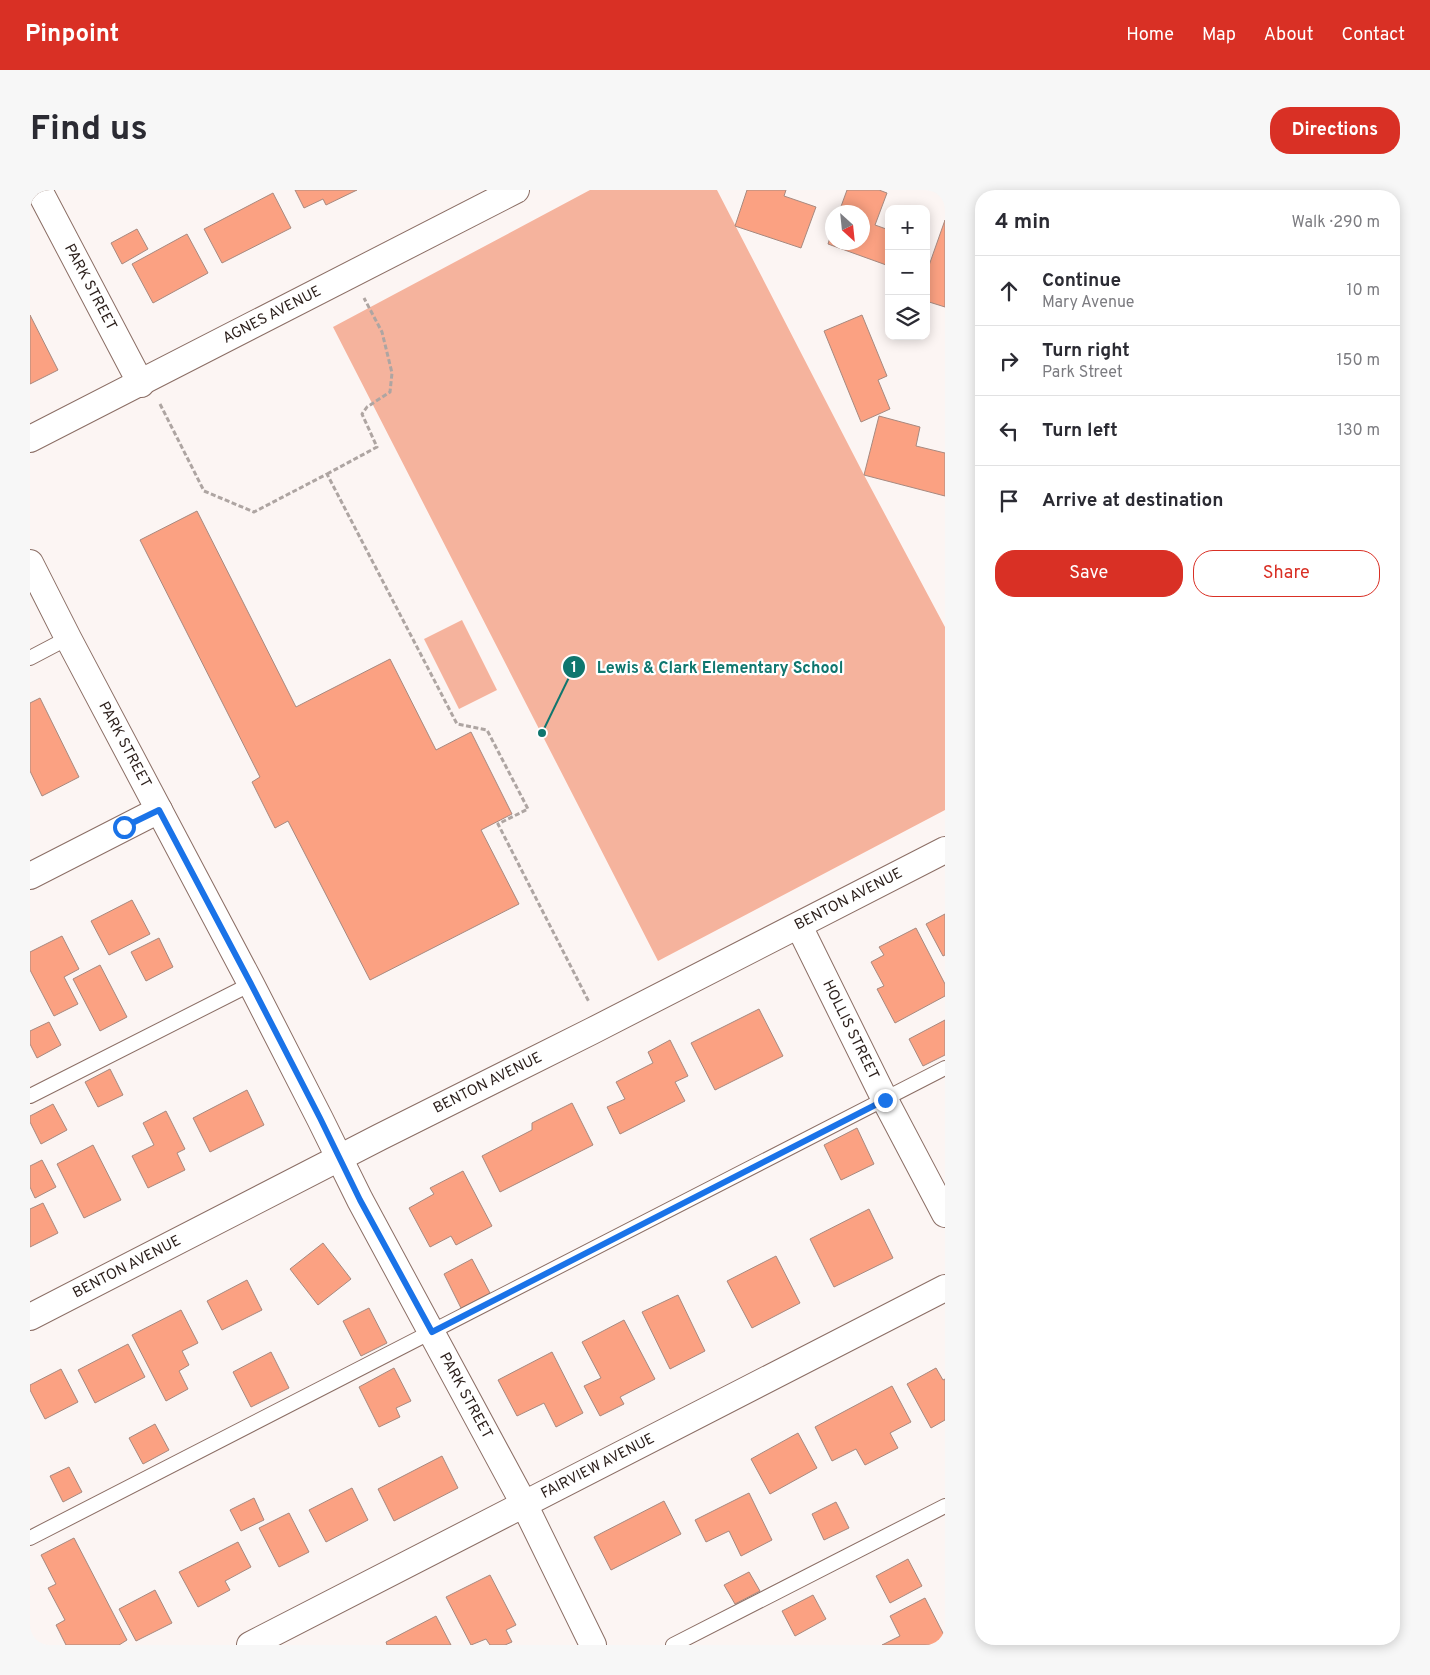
<!DOCTYPE html>
<meta charset="utf-8">
<style>
:root{--surface:#fff;--page:#f7f7f7;--text:#2b2b33;--muted:#7c7c81;--line:#e1e1e2;--accent:#d93025}
body{margin:0;font-family:Overpass,sans-serif;background:var(--page);color:var(--text)}
.controls{position:absolute;right:15px;top:15px;display:grid;overflow:hidden;border-radius:10px;box-shadow:0 2px 12px #0003}
.controls button{width:45px;height:45px;display:grid;place-items:center;padding:0;border:0;border-bottom:1px solid var(--line);background:var(--surface);color:var(--text);font:25px sans-serif}
.compass{position:absolute;left:795px;top:15px;width:45px;height:45px;border-radius:50%;background:var(--surface);box-shadow:0 2px 12px #0003;rotate:153deg}
.stop{position:absolute;width:15px;height:15px;margin:-11px;border:4px solid #1a73e8;border-radius:50%;background:#fff}
.stop.end{background:#1a73e8;border-color:#fff;box-shadow:0 1px 5px #0008}
.list{margin:0;padding:0;list-style:none}
h2{display:flex;justify-content:space-between;align-items:center;height:65px;margin:0;padding:0 20px;font-size:21px}
h2 small{font-size:16px;font-weight:400;color:var(--muted)}
.list li{display:grid;grid-template-columns:32px 1fr auto;gap:15px;align-items:center;box-sizing:border-box;height:70px;padding:0 20px;border-top:1px solid var(--line)}
.list b{display:block;font-size:19px;white-space:nowrap}
.list p{margin:0;font-size:16px;white-space:nowrap;color:var(--muted)}
.list em{font-size:16px;font-style:normal;color:var(--muted)}
.actions{display:flex;gap:10px;padding:15px 20px}
.actions a{flex:1;padding:11px 0;border:1px solid var(--accent);border-radius:20px;text-align:center;font-size:18px;color:var(--accent)}
.actions .main{background:var(--accent);color:#fff}
.icon{flex:none;width:28px;height:28px;fill:none;stroke:currentColor;stroke-width:2;stroke-linecap:round;stroke-linejoin:round}
.map{position:relative;flex:none;width:915px;height:1455px;overflow:hidden;border-radius:20px}
header{display:flex;align-items:center;gap:30px;box-sizing:border-box;height:70px;padding:0 25px;background:var(--accent);color:#fff}
header strong{font-size:24px}
nav{display:flex;gap:28px;margin-inline-start:auto;font-size:18px}
.intro{display:flex;align-items:center;justify-content:space-between;box-sizing:border-box;height:120px;padding:0 30px}
h1{margin:0;font-size:35px}
.button{padding:12px 22px;border-radius:20px;background:var(--accent);color:#fff;font-size:18px;font-weight:700}
main{display:flex;gap:30px;padding:0 30px}
aside{flex:1;background:var(--surface);border-radius:20px;box-shadow:0 2px 12px #0003}
.map>svg:first-child{display:block}
.green{fill:#f5b39d}
.building{fill:#fba182;stroke:#a7897f}
.lines{fill:none;stroke-linecap:round;stroke-linejoin:round}
.service-casing{stroke:#8b6e65;stroke-width:16}
.minor-casing{stroke:#8b6e65;stroke-width:28}
.path{stroke:#aea5a2;stroke-width:3;stroke-dasharray:5 2.5;stroke-linecap:butt}
.service{stroke:#fff;stroke-width:14}
.minor{stroke:#fff;stroke-width:26}
.route{stroke:#1a73e8;stroke-width:6}
.labels{text-anchor:middle;dominant-baseline:central;stroke-width:4.5;stroke-linejoin:round;paint-order:stroke}
.street-label{font-size:15px;fill:#2a1e1a;stroke:#fff}
.leader{fill:none;stroke:#0f766e;stroke-width:2}
.callout-dot{fill:#0f766e;stroke:#fff;stroke-width:2}
.mark-label{font-size:15px;text-anchor:middle;font-weight:bold;fill:#fff}
.callout-label{font-size:16px;text-anchor:middle;font-weight:bold;fill:#0f766e;stroke:#fff;stroke-width:4.5;stroke-linejoin:round;paint-order:stroke}
</style>
<header>
<strong>Pinpoint</strong>
<nav><a>Home</a><a>Map</a><a>About</a><a>Contact</a></nav>
</header>
<div class="intro"><h1>Find us</h1><a class="button">Directions</a></div>
<main>
<div class="map">
<svg width="915" height="1455" viewBox="0 0 915 1455">
<rect width="100%" height="100%" fill="#fcf5f3"/>
<!-- green -->
<path class="green" d="M560,0H687L834,285L915,437V620L628,771L303,137Z
M432,430L467,500L429,519L394,449Z"/>
<!-- building -->
<path class="building" d="M265,0H327L296,15L293,9L274,18Z
M717,0H756L754,6L786,17L771,58L705,36Z
M817,0H849L857,3L845,35L859,40V76L798,54L802,41V52H832V22H809Z
M243,3L261,38L192,73L174,39Z
M915,30V117L896,111L898,101L896,99V84Z
M107,39L118,59L92,74L81,53Z
M157,44L178,83L123,113L102,74Z
M0,125L28,180L0,194Z
M832,125L857,186L848,190L860,219L831,232L794,141Z
M849,226L890,237L886,256L915,263V306L834,285Z
M167,321L266,517L360,469L406,560L441,542L482,624L451,640L489,714L340,790L258,631L245,638L222,592L230,587L110,350Z
M10,508L49,587L12,606L0,581V513Z
M102,710L120,744L79,765L61,731Z
M915,724V765L913,766L896,734Z
M886,738L915,794V806L865,833L847,799L854,796L841,772L854,765L849,757Z
M32,746L49,779L34,787L48,814L24,826L0,780V762Z
M129,748L143,777L116,791L101,762Z
M70,775L97,827L70,841L43,789Z
M729,819L753,866L685,900L661,853Z
M915,830V865L893,876L879,849Z
M19,832L31,855L7,868L0,854V841Z
M640,850L658,886L645,892L655,911L590,944L577,917L595,909L586,892L623,873L618,862Z
M80,879L93,905L68,917L55,892Z
M217,900L234,935L180,962L163,928Z
M542,913L563,955L470,1002L452,966L502,940V933Z
M23,914L37,940L11,954L0,932V926Z
M136,921L155,959L147,963L155,980L118,998L102,966L124,955L113,933Z
M827,938L844,974L811,990L794,955Z
M63,955L91,1010L54,1028L27,974Z
M12,970L26,997L5,1008L0,997V976Z
M433,981L462,1036L426,1055L421,1046L400,1057L379,1018L404,1004L400,998Z
M13,1013L28,1043L0,1057V1019Z
M839,1019L863,1068L804,1097L780,1049Z
M293,1053L321,1089L288,1115L260,1079Z
M746,1066L770,1113L722,1138L697,1091Z
M442,1069L460,1103L431,1118L414,1084Z
M217,1090L232,1120L192,1140L177,1111Z
M648,1105L675,1161L640,1179L612,1122Z
M339,1118L357,1153L331,1166L313,1131Z
M151,1120L168,1153L152,1161L159,1175L149,1181L158,1199L136,1211L102,1145Z
M594,1130L625,1189L590,1207L594,1214L570,1226L554,1196L571,1188L552,1152Z
M98,1154L115,1187L65,1213L48,1180Z
M241,1162L259,1198L221,1217L203,1182Z
M522,1162L553,1223L526,1237L514,1213L487,1226L468,1190Z
M364,1178L381,1211L366,1218L370,1227L349,1237L329,1197Z
M906,1178L913,1190L915,1189V1230L901,1238L877,1194Z
M31,1179L48,1212L15,1229L0,1200V1195Z
M862,1196L881,1232L860,1243L868,1258L835,1275L826,1259L802,1271L785,1237Z
M125,1234L139,1260L113,1274L99,1248Z
M768,1243L787,1278L740,1304L721,1269Z
M412,1266L428,1298L364,1331L348,1299Z
M39,1277L52,1302L33,1312L20,1286Z
M322,1298L338,1330L296,1352L279,1320Z
M719,1303L742,1350L711,1366L699,1341L676,1352L665,1330Z
M224,1308L234,1330L211,1341L200,1320Z
M634,1311L651,1344L581,1380L564,1347Z
M806,1312L819,1338L794,1350L782,1324Z
M259,1323L279,1362L249,1377L229,1338Z
M44,1348L97,1450L89,1455H36L26,1435L35,1430L18,1398L26,1394L11,1365Z
M208,1352L221,1377L195,1391L200,1400L168,1417L149,1382Z
M878,1369L892,1396L860,1413L846,1386Z
M719,1382L730,1401L705,1414L694,1395Z
M460,1385L486,1435L476,1440L482,1452L475,1455H460L456,1449L441,1455L416,1407Z
M125,1400L142,1433L106,1451L89,1419Z
M783,1405L796,1429L765,1446L752,1421Z
M895,1408L915,1447V1455H852L870,1446L860,1426Z
M406,1426L421,1455H357L356,1452Z"/>
<g class="lines">
<defs>
<path id="service" d="M0,468L38,448
M0,906L221,794
M0,1348L915,878
M643,1455L915,1316"/>
<g id="minor">
<path id="s1" d="M9,0L111,194"/>
<path id="s2" d="M0,249L486,0"/>
<path id="s3" d="M0,373L38,448L221,794L290,929L330,1010L494,1314L563,1455"/>
<path d="M0,686L129,620"/>
<path id="s4" d="M769,736L855,910L915,1024"/>
<path id="s5" d="M0,1127L350,947L562,841L915,660"/>
<path id="s6" d="M220,1455L915,1098"/>
</g>
</defs>
<!-- service casing -->
<use href="#service" class="service-casing"/>
<!-- minor casing -->
<use href="#minor" class="minor-casing"/>
<!-- path -->
<path class="path" d="M130,214L174,301L224,322L297,284L427,534L457,540L498,619L468,634L559,812
M297,284L347,257L332,224L337,217L360,202L362,183L352,142L334,108"/>
<!-- service -->
<use href="#service" class="service"/>
<!-- minor -->
<use href="#minor" class="minor"/>
</g>
<g class="lines">
<!-- route -->
<path class="route" d="M94,637L129,620L221,794L290,928L330,1010L402,1142L855,910"/>
</g>
<g class="labels">
<!-- street labels -->
<g class="street-label">
<text stroke="none"><textPath href="#s1" startOffset="110">PARK STREET</textPath></text>
<text stroke="none"><textPath href="#s2" startOffset="272">AGNES AVENUE</textPath></text>
<text stroke="none"><textPath href="#s3" startOffset="205">PARK STREET</textPath></text>
<text stroke="none"><textPath href="#s5" startOffset="919">BENTON AVENUE</textPath></text>
<text stroke="none"><textPath href="#s4" startOffset="116">HOLLIS STREET</textPath></text>
<text stroke="none"><textPath href="#s5" startOffset="514">BENTON AVENUE</textPath></text>
<text stroke="none"><textPath href="#s5" startOffset="109">BENTON AVENUE</textPath></text>
<text stroke="none"><textPath href="#s3" startOffset="940">PARK STREET</textPath></text>
<text stroke="none"><textPath href="#s6" startOffset="391">FAIRVIEW AVENUE</textPath></text>
</g>
</g>
<!-- callouts -->
<path class="leader" d="M512 543L544 477"/>
<g class="callout-dot">
<circle cx="512" cy="543" r="5"/>
<circle cx="544" cy="477" r="12"/>
</g>
<g class="mark-label">
<text x="544" y="482">1</text>
</g>
<g class="callout-label">
<text x="690" y="483">Lewis &amp; Clark Elementary School</text>
</g>
</svg>
<div class="controls">
<button>+</button>
<button>−</button>
<button><svg class="icon" aria-label="layers" viewBox="0 0 24 24"><path d="M12 4l9 5-9 5-9-5zM3 14l9 5 9-5"/></svg></button>
</div>
<svg class="compass" viewBox="-18 -18 36 36"><path d="M0-13l5 13h-10z" fill="#e53935"/><path d="M0 13l5-13h-10z" fill="#7c7c81"/></svg>
<div class="stop" style="left:94px;top:637px"></div>
<div class="stop end" style="left:855px;top:910px"></div>
</div>
<aside>
<h2>4 min<small>Walk · 290 m</small></h2>
<ul class="list">
<li><svg class="icon" aria-label="ahead" viewBox="0 0 24 24"><path d="M12 20V5M6 11l6-6 6 6"/></svg><div><b>Continue</b><p>Mary Avenue</p></div><em>10 m</em></li>
<li><svg class="icon" aria-label="right" viewBox="0 0 24 24"><path d="M7 20v-9h11M14 6l5 5-5 5"/></svg><div><b>Turn right</b><p>Park Street</p></div><em>150 m</em></li>
<li><svg class="icon" aria-label="left" viewBox="0 0 24 24"><path d="M17 20v-9H6M10 6l-5 5 5 5"/></svg><div><b>Turn left</b></div><em>130 m</em></li>
<li><svg class="icon" aria-label="arrive" viewBox="0 0 24 24"><path d="M6 21V4h12l-3 4 3 4H6"/></svg><div><b>Arrive at destination</b></div></li>
</ul>
<div class="actions"><a class="main">Save</a><a>Share</a></div>
</aside>
</main>
